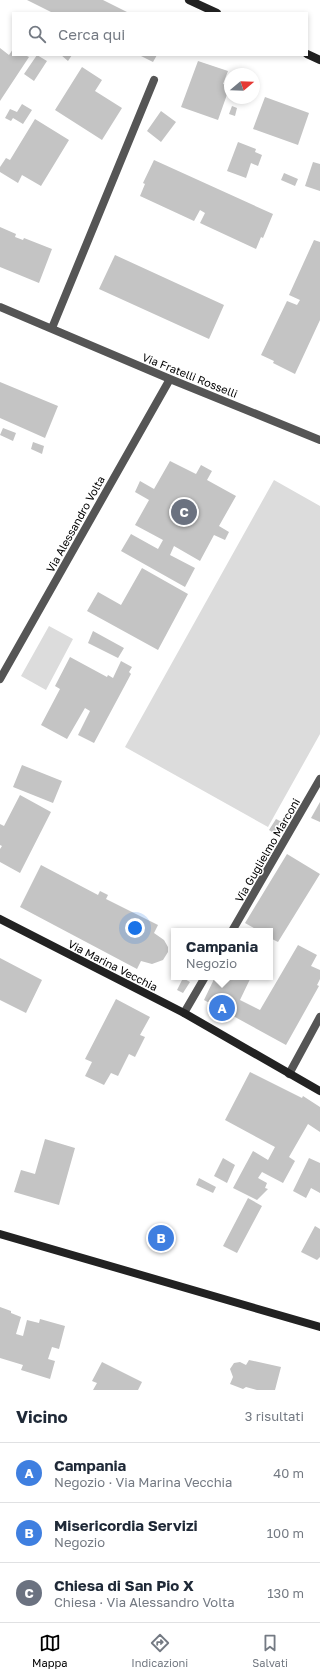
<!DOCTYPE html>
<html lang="it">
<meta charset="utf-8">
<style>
:root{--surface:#fff;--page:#f2f2f3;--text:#1f2937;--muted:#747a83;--line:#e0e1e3;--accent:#000}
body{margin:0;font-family:"Golos Text",sans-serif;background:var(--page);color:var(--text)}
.compass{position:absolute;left:224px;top:68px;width:36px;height:36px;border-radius:50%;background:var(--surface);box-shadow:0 2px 6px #0003;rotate:71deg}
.you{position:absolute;left:135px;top:928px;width:14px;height:14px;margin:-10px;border:3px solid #fff;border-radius:50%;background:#1a73e8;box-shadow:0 0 0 6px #1a73e833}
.badge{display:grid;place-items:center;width:26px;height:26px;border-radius:50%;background:var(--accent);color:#fff;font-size:13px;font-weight:700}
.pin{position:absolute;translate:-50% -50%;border:2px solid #fff;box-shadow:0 1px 4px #0006}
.popup{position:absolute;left:171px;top:928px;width:102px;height:52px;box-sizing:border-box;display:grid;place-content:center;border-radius:0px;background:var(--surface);filter:drop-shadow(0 1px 3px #0005);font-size:13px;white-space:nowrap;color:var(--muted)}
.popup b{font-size:15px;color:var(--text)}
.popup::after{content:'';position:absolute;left:50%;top:100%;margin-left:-8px;border:8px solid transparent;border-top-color:var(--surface)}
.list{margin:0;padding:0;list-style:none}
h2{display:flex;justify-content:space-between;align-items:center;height:52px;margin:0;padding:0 16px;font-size:17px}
h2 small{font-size:13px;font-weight:400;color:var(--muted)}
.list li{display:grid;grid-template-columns:26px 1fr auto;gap:12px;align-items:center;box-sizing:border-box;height:60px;padding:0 16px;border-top:1px solid var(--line)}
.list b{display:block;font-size:15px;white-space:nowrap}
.list p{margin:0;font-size:13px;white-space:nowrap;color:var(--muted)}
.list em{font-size:13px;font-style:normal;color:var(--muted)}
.icon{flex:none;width:22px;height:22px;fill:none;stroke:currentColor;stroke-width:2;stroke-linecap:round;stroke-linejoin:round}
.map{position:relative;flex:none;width:320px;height:1390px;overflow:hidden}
.search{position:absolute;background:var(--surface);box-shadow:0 2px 6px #0003;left:12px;right:12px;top:12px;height:44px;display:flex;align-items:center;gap:10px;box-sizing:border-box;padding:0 14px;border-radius:0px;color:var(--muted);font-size:15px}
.sheet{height:232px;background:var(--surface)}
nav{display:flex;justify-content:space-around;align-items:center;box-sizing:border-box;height:56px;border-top:1px solid var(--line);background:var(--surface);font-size:11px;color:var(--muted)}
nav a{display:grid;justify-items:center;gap:2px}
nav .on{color:var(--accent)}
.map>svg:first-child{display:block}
.green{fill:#dcdcdc}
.building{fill:#c4c4c4}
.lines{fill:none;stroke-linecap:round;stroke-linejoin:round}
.lane{stroke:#555;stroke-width:8}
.street{stroke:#555;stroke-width:8}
.secondary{stroke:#222;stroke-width:8}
.labels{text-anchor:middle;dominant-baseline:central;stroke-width:3;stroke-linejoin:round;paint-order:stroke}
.street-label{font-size:11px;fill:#000;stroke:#fff}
</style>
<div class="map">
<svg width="320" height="1390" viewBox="0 0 320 1390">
<rect width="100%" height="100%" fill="#fff"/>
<!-- green -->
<path class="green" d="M274,480L320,506V734L268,827L125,747Z
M49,626L73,639L46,690L21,676Z"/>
<!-- building -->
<path class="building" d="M27,0H103L129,13H53Z
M0,48L9,55L13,49V55H25L29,57L0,101Z
M37,55L47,61L34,81L24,74Z
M61,55H72L68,61Z
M139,55H157L153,62Z
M198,61L228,71L223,84L230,86L218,120L181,107Z
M82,67L102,80L95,91L122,108L102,140L55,110Z
M265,97L309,113L298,145L253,129Z
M22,104L32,110L23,124L13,118L11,121L5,118L10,109L17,112Z
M232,106L237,108L235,116L229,114Z
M161,111L176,122L161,142L147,131Z
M35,119L69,140L41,186L22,175L18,183L0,172V167L6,158L10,160Z
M238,142L256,149L255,152L262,155L258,166L251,163L246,178L227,171Z
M154,160L273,214L263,238L261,237L256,249L200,223L205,213L200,210L194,221L140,196L145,184L143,183Z
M313,162L320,164V191L305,186Z
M284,173L298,179L295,186L281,180Z
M0,227L16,234L15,237L23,240L24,238L52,249L39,283L0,267Z
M314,240L320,242V320L295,374L273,363L274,361L261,355L287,301L297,305L300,300L289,295Z
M115,255L224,305L209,339L99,289Z
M0,382L58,406L45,438L0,418Z
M3,428L16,433L13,441L0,435Z
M33,442L44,446L42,454L31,449Z
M170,461L196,474L201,465L212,471L207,480L236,496L219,526L229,532L225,540L214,535L200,561L174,546L170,555L195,568L185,587L121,551L131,534L158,549L163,540L135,525L149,500L135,492L140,481L154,489Z
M142,568L188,594L158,650L87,611L98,592L121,605Z
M93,631L124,648L118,658L88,643Z
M70,657L107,677L108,675L113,678L121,661L132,667L129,672L131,674L94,743L78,735L90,711L85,708L67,739L41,725L60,689L55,686Z
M22,765L62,781L53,803L13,787Z
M20,795L51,812L20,873L0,862V849L2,846L0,845V824L4,826Z
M320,802V822L311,818Z
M276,819L284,823L277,835L269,830Z
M287,854L320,874L278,942L270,938V931H259L245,923Z
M41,865L98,895L100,891L108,895L106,899L158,925L154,933L164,940L168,947V952L163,960L152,964L141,961L137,969L20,907Z
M298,945L317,955L311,966L320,970V979L317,985L319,986L286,1045L204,1000L215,977H251L240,1000L260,1010Z
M0,958L42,980L26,1013L0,1000Z
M183,978L190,982L183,993L177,990Z
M116,999L150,1017L140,1035L145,1037L135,1057L129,1054L118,1076L111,1073L104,1085L85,1076L92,1062L85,1059Z
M250,1072L302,1098L303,1096L320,1107V1132L308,1124L289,1157L295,1161L283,1183L262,1172L258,1178L267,1183L265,1188L268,1189L257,1200L233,1188L253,1151L268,1160L275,1147L225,1120Z
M45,1139L75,1148L59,1205L14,1192L21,1170L35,1174Z
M223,1158L235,1165L227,1183L214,1176Z
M309,1158L320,1163V1193L311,1188L306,1198L293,1191Z
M199,1178L216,1187L213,1193L196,1185Z
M248,1198L262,1206L237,1253L223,1246Z
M315,1226L320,1229V1257L317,1260L301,1252Z
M0,1307L11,1311V1313L21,1317L16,1334L23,1336L27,1320L39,1323L40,1319L65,1326L59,1349L52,1347L48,1359L55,1361L50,1379L21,1370L23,1365L0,1358Z
M249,1360L281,1367L275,1390H257L246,1387L243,1389L230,1384L233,1377L230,1369L234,1363L240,1362L246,1365Z
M102,1362L142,1382L138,1390H93L97,1383L92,1381Z"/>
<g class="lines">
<!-- lane -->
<path class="lane" d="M289,1074L320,1017"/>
<!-- street -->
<path class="street" d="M0,307L170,379L320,440
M52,328L154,80
M0,679L170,379
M232,931L320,779
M184,1013L205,977"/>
<!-- secondary -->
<path class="secondary" d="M189,0L217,13
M307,54L320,60
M0,919L184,1013L320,1091
M0,1234L320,1327"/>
</g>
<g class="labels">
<!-- street labels -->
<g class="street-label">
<text transform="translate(190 375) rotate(22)">Via Fratelli Rosselli</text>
<text transform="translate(75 524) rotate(-61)">Via Alessandro Volta</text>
<text transform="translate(267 850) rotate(-60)">Via Guglielmo Marconi</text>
<text transform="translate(113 965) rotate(27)">Via Marina Vecchia</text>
</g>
</g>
</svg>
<svg class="compass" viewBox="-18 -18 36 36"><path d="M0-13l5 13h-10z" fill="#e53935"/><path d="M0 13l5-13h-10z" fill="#747a83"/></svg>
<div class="you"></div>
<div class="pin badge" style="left:222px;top:1008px;background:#3f7fe0">A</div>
<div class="popup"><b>Campania</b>Negozio</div>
<div class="pin badge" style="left:161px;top:1238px;background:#3f7fe0">B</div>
<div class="pin badge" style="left:184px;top:512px;background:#6b7280">C</div>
<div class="search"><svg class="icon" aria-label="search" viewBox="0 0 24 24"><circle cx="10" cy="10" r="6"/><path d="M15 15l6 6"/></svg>Cerca qui</div>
</div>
<section class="sheet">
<h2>Vicino<small>3 risultati</small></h2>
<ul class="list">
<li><span class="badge" style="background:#3f7fe0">A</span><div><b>Campania</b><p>Negozio · Via Marina Vecchia</p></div><em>40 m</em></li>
<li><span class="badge" style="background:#3f7fe0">B</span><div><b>Misericordia Servizi</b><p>Negozio</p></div><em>100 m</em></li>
<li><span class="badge" style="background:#6b7280">C</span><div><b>Chiesa di San Pio X</b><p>Chiesa · Via Alessandro Volta</p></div><em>130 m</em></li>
</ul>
</section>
<nav>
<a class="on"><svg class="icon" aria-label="map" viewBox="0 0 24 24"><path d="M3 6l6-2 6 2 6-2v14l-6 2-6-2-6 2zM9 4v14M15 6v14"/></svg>Mappa</a>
<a><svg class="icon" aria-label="directions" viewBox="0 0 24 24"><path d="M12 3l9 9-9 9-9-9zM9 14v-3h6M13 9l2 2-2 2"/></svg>Indicazioni</a>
<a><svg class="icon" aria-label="saved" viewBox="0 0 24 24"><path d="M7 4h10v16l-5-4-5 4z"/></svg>Salvati</a>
</nav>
